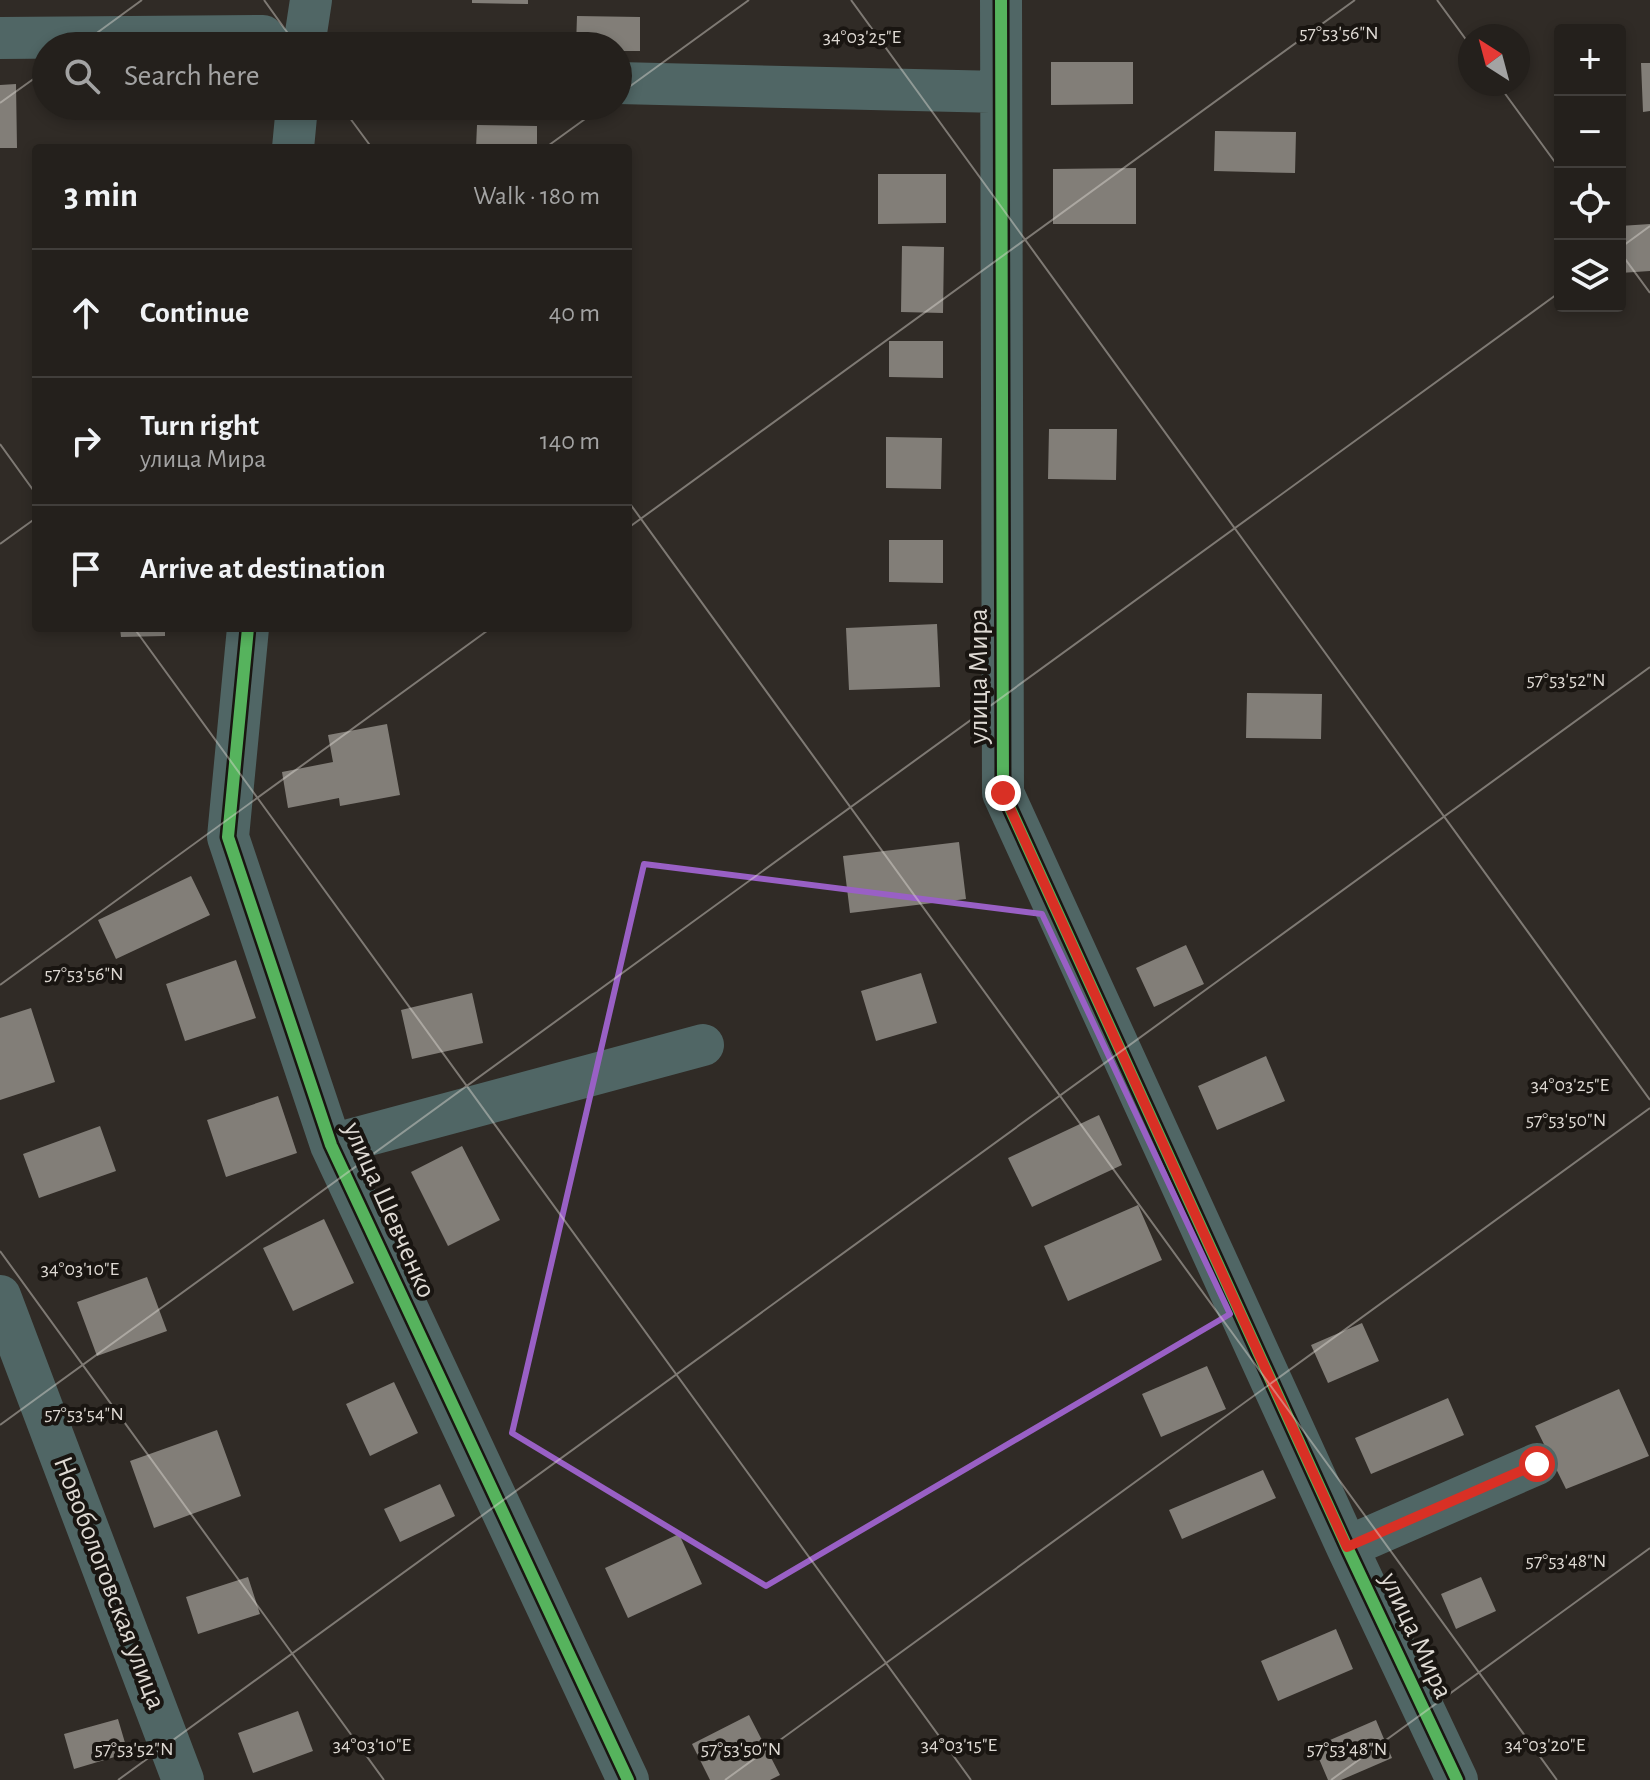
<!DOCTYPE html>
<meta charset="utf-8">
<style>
:root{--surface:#24201c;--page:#302d29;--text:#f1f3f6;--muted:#a3a3a3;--line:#413e3b}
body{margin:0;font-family:"Alegreya Sans",sans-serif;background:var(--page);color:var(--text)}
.controls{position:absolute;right:24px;top:24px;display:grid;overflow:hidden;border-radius:8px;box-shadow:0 4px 12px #0003}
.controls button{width:72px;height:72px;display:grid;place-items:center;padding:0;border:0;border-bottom:2px solid var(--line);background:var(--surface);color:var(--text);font:40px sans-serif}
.compass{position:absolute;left:1458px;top:24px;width:72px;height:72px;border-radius:50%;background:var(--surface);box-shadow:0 4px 12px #0003;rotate:324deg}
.stop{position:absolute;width:24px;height:24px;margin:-18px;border:6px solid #d93025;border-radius:50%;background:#fff}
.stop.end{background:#d93025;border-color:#fff;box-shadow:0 2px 8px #0008}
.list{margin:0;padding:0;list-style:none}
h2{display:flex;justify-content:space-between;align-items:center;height:104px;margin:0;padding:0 32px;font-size:34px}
h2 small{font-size:26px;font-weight:400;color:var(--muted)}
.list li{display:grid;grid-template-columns:52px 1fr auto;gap:24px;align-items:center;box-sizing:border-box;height:128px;padding:0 32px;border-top:2px solid var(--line)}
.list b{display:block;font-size:30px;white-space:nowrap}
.list p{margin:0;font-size:26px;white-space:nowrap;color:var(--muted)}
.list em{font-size:26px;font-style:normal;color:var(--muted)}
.icon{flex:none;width:44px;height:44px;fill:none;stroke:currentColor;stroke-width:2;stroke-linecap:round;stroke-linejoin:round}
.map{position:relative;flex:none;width:1650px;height:1780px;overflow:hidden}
.search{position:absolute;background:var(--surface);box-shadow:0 4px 12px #0003;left:32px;top:32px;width:600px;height:88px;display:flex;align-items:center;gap:20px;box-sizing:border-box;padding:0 28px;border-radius:44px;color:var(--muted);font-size:30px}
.panel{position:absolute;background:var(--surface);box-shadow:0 4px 12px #0003;left:32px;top:144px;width:600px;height:488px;border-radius:8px}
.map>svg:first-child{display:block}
.building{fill:#827e78}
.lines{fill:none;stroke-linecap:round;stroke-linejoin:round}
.minor{stroke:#506665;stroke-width:42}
.cycleway-casing{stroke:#191511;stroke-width:17}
.cycleway{stroke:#56b35d;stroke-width:12}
.route{stroke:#d93025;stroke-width:10}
.marked{fill:none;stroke:#9960c5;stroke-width:6;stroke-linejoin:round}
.ticks{fill:none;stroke:#ded9d3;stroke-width:2;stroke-opacity:0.45}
.labels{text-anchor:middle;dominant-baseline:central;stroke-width:8;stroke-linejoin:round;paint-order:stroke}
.street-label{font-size:28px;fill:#ded9d3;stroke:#191511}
.ticks-label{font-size:20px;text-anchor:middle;fill:#ded9d3;stroke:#191511;stroke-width:8;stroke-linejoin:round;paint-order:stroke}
</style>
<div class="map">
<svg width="1650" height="1780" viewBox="0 0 1650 1780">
<rect width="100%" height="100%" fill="#302b26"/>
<!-- building -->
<path class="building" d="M472,0H528V4L472,3Z
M577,16L640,17V51H618V46H576Z
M1051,62H1133V104L1051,105Z
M1641,63H1650V111L1643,112Z
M16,84L17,148H0V85Z
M181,106H226V119L181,116Z
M477,125L537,126V148H476Z
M1215,131L1296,132L1295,173L1214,171Z
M1136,168V224H1053V169Z
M878,174H946V223L878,224Z
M1650,224V271L1620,273V226Z
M902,246L944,247L943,313L901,312Z
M889,341H943V378L889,377Z
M1049,429H1117L1116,480L1048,479Z
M886,437L942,438L941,489L886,488Z
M889,540H943V583L889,582Z
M937,624L940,687L849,690L846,628Z
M120,628H165V636L121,637Z
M1247,693L1322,694L1321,739L1246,738Z
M387,724L400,795L340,806L339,798L288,808L282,772L333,762L328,735Z
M959,842L966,899L850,913L843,856Z
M191,876L210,915L116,959L98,920Z
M1186,945L1204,984L1154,1007L1136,968Z
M236,960L256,1018L185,1041L166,984Z
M921,973L937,1023L876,1041L861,991Z
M472,993L483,1043L412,1059L401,1010Z
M31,1008L55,1082L0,1100V1018Z
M1266,1056L1285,1101L1217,1130L1198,1086Z
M278,1096L297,1153L226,1177L207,1120Z
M1099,1115L1122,1165L1032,1207L1008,1158Z
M100,1126L116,1171L39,1198L23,1154Z
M462,1146L500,1220L448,1246L411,1172Z
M1138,1205L1162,1260L1068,1301L1044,1246Z
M324,1219L354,1283L293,1311L263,1248Z
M147,1277L167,1331L97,1356L77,1302Z
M1362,1323L1379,1361L1328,1383L1311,1345Z
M1207,1366L1226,1409L1161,1437L1142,1394Z
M394,1382L418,1433L370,1456L346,1404Z
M1619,1389L1649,1456L1566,1489L1535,1426Z
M1448,1398L1464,1435L1371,1474L1355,1438Z
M217,1430L241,1496L154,1528L130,1461Z
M1263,1470L1276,1498L1182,1539L1169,1510Z
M440,1484L455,1516L400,1542L384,1509Z
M679,1534L702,1584L628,1618L605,1568Z
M248,1577L260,1614L198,1634L186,1597Z
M1481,1577L1496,1611L1456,1629L1441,1594Z
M1336,1629L1353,1669L1278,1701L1261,1661Z
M298,1711L313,1751L253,1773L238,1733Z
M749,1715L780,1775L770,1780H710L692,1744Z
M118,1719L128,1753L74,1769L64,1734Z
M1376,1720L1392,1758L1341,1780H1328L1314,1747Z"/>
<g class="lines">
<!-- minor -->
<path class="minor" d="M1001,0L1003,793L1347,1547L1457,1780
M0,38L263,36L272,46
M304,46L311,0
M618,83L1001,92
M293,148L297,106
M248,628L228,837L331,1145L628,1780
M331,1145L703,1045
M0,1296L183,1780
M1347,1547L1537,1464"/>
<defs>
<path id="cycleway" d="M1001,0L1003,793L1347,1547L1457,1780
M248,628L228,837L331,1145L628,1780"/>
</defs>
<!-- cycleway casing -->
<use href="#cycleway" class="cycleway-casing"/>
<!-- cycleway -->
<use href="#cycleway" class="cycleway"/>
</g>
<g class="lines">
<!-- route -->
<path class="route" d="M1003,793L1347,1547L1537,1464"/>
</g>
<!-- marked area -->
<path class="marked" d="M644,864L1042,914L1230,1314L766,1586L512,1433Z"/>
<!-- ticks -->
<path class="ticks" d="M264,0L297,46M851,0L1650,1100M1437,0L1470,45M79,46L142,0M1498,84L1560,169M618,95L749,0M0,103L46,70M341,106L372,148M545,148L603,106M1620,248L1650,226M1620,252L1650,293M0,444L36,494M628,501L1557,1780M628,528L1355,0M0,544L36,518M134,628L971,1780M0,985L491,628M0,1251L384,1780M0,1425L1560,292M118,1780L1650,667M725,1780L1650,1108M1331,1780L1650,1548"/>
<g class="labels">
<!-- street labels -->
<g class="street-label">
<text transform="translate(979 676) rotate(-90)">улица Мира</text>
<text transform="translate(389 1210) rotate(66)">улица Шевченко</text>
<text transform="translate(109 1583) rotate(69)">Новобологовская улица</text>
<text transform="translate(1416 1636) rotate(65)">улица Мира</text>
</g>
</g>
<g class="ticks-label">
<text x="1339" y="39">57°53'56"N</text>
<text x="862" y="43">34°03'25"E</text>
<text x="1566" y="686">57°53'52"N</text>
<text x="84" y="980">57°53'56"N</text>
<text x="1570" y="1091">34°03'25"E</text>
<text x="1566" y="1126">57°53'50"N</text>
<text x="80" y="1275">34°03'10"E</text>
<text x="84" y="1420">57°53'54"N</text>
<text x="1566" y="1567">57°53'48"N</text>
<text x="372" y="1751">34°03'10"E</text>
<text x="959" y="1751">34°03'15"E</text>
<text x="1545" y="1751">34°03'20"E</text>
<text x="134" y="1755">57°53'52"N</text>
<text x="741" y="1755">57°53'50"N</text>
<text x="1347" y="1755">57°53'48"N</text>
</g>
</svg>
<div class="controls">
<button>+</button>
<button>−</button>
<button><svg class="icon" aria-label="locate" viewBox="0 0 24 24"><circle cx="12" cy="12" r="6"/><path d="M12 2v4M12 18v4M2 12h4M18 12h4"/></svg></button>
<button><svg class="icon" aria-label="layers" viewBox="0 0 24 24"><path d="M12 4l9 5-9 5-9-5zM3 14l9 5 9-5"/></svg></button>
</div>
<svg class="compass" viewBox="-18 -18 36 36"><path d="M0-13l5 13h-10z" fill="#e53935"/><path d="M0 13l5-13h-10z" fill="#a3a3a3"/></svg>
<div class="stop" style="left:1537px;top:1464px"></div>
<div class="stop end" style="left:1003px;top:793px"></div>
<div class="search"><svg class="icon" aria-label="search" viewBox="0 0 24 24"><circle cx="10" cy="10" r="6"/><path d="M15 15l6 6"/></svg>Search here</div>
<section class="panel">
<h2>3 min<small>Walk · 180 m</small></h2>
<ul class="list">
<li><svg class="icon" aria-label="ahead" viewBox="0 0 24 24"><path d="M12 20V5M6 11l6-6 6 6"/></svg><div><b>Continue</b></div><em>40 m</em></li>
<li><svg class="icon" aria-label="right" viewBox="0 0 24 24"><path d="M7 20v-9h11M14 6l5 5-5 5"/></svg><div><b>Turn right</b><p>улица Мира</p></div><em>140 m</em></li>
<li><svg class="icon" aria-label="arrive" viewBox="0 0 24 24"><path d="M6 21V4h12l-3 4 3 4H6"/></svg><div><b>Arrive at destination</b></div></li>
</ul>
</section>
</div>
